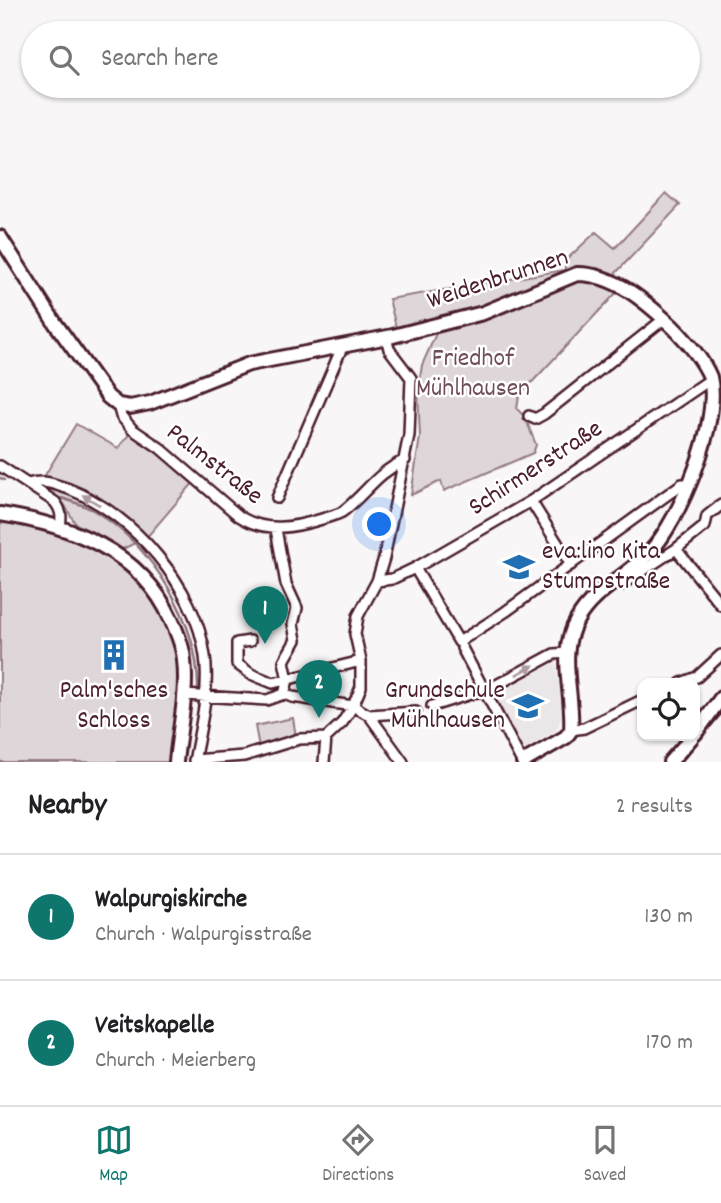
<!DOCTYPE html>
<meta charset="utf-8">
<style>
:root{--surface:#fff;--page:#f6f6f6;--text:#202124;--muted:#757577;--line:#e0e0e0;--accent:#0f766e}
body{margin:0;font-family:Dekko,sans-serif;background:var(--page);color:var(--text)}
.controls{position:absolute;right:21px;bottom:21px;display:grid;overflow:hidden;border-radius:14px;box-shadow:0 2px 5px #0004}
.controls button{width:63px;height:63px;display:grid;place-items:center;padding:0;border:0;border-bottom:2px solid var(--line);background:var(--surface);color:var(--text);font:35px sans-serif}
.you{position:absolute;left:380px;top:525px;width:24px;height:24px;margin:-18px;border:5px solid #fff;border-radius:50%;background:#1a73e8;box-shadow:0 0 0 10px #1a73e833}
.badge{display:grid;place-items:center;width:46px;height:46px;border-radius:50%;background:var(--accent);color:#fff;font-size:23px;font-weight:700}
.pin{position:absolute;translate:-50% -58px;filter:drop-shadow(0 2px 4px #0008)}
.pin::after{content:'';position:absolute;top:37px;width:24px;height:21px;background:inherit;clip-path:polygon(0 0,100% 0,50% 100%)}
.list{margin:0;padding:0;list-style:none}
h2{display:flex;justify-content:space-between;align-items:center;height:91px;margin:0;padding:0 28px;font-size:30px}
h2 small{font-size:23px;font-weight:400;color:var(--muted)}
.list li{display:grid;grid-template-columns:46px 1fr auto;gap:21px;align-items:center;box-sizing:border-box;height:126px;padding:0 28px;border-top:2px solid var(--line)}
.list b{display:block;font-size:26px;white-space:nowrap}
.list p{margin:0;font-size:23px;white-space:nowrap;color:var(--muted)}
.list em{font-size:23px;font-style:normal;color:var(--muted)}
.icon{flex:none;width:38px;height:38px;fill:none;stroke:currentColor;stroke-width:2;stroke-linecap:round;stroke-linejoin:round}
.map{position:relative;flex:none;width:721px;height:762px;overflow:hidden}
.search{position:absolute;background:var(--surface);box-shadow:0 2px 5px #0004;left:21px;right:21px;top:21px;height:77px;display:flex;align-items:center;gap:18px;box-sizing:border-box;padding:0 24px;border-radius:38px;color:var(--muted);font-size:26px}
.sheet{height:343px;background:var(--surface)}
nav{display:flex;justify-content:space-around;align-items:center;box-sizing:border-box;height:98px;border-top:2px solid var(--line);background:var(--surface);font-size:19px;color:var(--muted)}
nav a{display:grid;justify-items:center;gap:4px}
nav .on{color:var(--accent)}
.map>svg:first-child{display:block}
.built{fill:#ebe6e8}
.green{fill:#ded6d9;stroke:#947a82;stroke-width:2}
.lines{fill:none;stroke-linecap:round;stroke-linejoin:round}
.stream{stroke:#8f747b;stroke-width:2.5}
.street-casing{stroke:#4a1f2b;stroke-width:14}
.secondary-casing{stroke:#4a1f2b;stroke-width:18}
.street{stroke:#fff;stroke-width:9}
.secondary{stroke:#fff;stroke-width:12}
.tram{stroke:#4a1f2b;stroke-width:2}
.oneway{fill:#ae9aa0}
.labels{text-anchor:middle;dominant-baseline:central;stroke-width:5;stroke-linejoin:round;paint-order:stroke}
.street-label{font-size:26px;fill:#4a1f2b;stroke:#fff}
.park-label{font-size:26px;fill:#6f4d56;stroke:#fff}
.poi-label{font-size:26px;fill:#4a1f2b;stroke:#fff;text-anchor:start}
</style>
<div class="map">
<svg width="721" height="762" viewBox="0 0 721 762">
<rect width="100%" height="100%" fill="#f8f6f7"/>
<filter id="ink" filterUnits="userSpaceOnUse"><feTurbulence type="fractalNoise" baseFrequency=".0143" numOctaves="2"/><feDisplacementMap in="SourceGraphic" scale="14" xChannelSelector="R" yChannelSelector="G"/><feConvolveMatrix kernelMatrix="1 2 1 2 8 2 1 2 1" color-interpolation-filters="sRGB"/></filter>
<g filter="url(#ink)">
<!-- built -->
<path class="built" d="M556,662L562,716L556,731L519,753L491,696Z"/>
<!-- green -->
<path class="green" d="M666,193L680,205L614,275C567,259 534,290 491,305C461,317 428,322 397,331L389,299L565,270V261L596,232L615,248Z
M590,279L618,291L519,396L517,409L525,417L536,445L533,453L444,491L441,481L411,495L420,437L418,391L422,365L438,329L569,280Z
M76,424L118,448L131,432L158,451L194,482L147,537L121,550L75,523L64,504L39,485Z
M0,521C71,534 132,549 165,621C171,633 178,648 180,661C182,678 177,697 175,714C173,730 171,746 170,762H0Z
M293,718L296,737L259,747L255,726Z"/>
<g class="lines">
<!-- stream -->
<path class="stream" d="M0,478L4,480
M62,498C72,502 84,505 93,510C152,545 199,621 198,690"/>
<defs>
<path id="street" d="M118,405L121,416L132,429L160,448L239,516C265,533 293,528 322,519C328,517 337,515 342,512C366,494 375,474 405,460
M529,416L535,419L544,414L664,319
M0,466L55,502C61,510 62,516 60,526
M28,484C44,479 53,484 69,489C133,514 196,587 205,656C210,691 200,728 194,762
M277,498L343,345
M531,501L571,565
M276,529L286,584L297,608L293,624L296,640L284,661L288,680L284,694
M676,549L721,605
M415,568L459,642L505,612L682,484H690
M377,581L392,579L415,568L531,501L711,379
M613,582L621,585L676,549L705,526L707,516L721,505
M250,641L237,643V664L251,674L273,683L361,661
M462,648L522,762
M681,683L697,677L721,655
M183,695L267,700L284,694L292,697L353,706L369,715L416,712
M432,706L493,687L554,654L567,653
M369,715L403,762
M571,730L584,728L642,700
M194,760L244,756L299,739L326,738
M324,762L326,738L342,723L353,706L361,687V661L355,634L358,616L377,581L384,558L409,435L411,378L389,349L386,337"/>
<path id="secondary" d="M0,237L55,323L108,397L118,405L130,407L150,403L249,364L393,336L483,313L577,274C615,274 646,302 672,326C687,341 702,358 710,377C721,421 680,520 650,552C627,577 594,590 577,620C557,654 574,693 571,730L566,737L523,762
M0,514C70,525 140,550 171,619C177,632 183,646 184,660C188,693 179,729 176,762
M695,734L721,698
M670,762L693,736"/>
</defs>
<!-- street casing -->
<use href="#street" class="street-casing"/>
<!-- secondary casing -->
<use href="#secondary" class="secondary-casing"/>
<!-- street -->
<use href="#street" class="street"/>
<!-- secondary -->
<use href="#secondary" class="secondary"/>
<!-- tram -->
<path class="tram" d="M681,762L721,714"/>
</g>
<!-- one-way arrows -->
<defs><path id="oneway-solid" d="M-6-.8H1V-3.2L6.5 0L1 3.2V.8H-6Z" transform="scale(1.75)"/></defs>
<g class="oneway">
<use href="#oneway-solid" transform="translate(91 500) rotate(-149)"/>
<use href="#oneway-solid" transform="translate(525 670) rotate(-29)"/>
</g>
</g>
<!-- icons -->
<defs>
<symbol id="school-bare" viewBox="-9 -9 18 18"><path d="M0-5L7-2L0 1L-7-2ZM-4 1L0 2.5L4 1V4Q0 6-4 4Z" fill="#1f6fb2" stroke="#fff" stroke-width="2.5" paint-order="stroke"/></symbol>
<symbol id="building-bare" viewBox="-9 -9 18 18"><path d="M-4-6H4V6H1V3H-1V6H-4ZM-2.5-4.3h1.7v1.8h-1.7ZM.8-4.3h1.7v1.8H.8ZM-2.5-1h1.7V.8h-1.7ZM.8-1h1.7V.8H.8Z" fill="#1f6fb2" stroke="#fff" stroke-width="2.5" paint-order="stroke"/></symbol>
</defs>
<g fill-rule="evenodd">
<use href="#school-bare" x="497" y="545" width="44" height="44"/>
<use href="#building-bare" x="92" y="633" width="44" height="44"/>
<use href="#school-bare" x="506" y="684" width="44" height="44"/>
</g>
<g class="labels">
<!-- street labels -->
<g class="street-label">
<text transform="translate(498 280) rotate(-18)">Weidenbrunnen</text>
<text transform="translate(214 465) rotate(38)">Palmstraße</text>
<text transform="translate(536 469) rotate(-33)">Schirmerstraße</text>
</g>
<!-- park labels -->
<g class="park-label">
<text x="473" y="359">Friedhof<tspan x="473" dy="30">Mühlhausen</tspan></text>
</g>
<!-- poi labels -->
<g class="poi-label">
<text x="542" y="552">eva:lino Kita<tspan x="542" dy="30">Stumpstraße</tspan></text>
<text x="114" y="691" text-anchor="middle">Palm'sches<tspan x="114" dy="30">Schloss</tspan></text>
<text x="505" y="691" text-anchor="end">Grundschule<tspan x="505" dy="30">Mühlhausen</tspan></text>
</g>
</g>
</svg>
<div class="controls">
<button><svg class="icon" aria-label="locate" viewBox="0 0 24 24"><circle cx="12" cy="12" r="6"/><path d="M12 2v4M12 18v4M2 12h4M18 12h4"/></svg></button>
</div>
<div class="you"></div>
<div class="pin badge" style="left:265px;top:644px">1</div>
<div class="pin badge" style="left:319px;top:718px">2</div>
<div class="search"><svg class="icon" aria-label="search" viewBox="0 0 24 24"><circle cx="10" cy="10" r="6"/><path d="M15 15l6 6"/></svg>Search here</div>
</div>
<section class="sheet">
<h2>Nearby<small>2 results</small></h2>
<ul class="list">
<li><span class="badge">1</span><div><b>Walpurgiskirche</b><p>Church · Walpurgisstraße</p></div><em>130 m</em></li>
<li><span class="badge">2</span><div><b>Veitskapelle</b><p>Church · Meierberg</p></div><em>170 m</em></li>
</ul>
</section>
<nav>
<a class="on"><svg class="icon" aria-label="map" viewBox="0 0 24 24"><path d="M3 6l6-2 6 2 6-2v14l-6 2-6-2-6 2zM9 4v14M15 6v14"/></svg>Map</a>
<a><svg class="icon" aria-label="directions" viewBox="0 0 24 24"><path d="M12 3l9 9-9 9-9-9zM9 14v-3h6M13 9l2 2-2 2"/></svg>Directions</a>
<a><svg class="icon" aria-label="saved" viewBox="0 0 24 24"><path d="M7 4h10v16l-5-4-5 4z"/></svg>Saved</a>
</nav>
